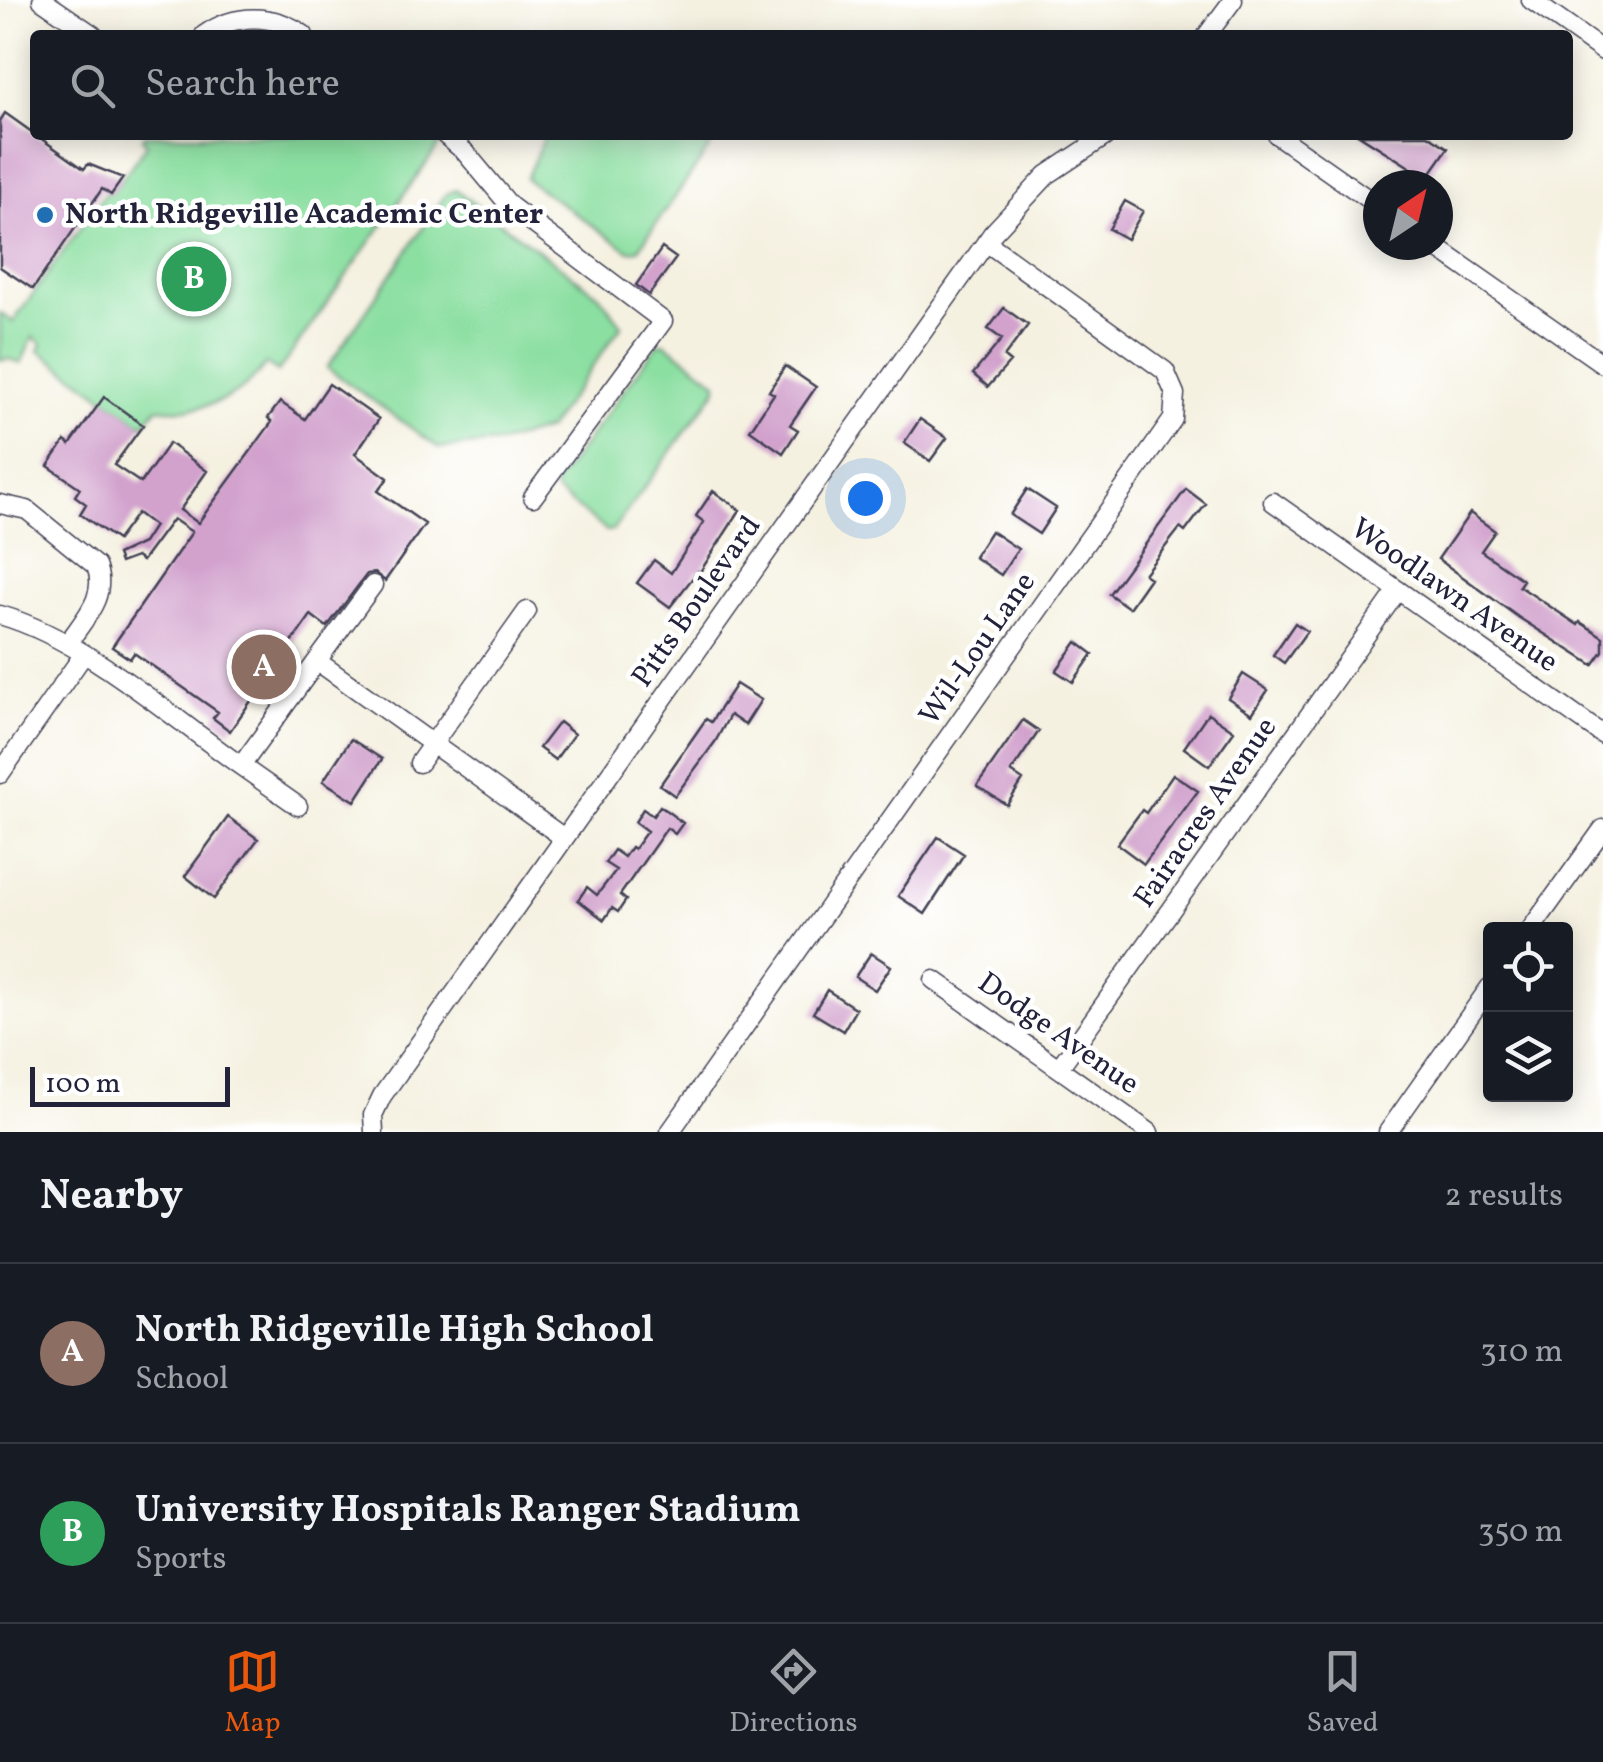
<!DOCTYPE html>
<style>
:root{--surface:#171b24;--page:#242831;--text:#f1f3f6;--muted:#9ea1a6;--line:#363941;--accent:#ea580c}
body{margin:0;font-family:Vollkorn,serif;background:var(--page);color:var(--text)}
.controls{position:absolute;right:30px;bottom:30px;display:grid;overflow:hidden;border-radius:10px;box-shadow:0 5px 25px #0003}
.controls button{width:90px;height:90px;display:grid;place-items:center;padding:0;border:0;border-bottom:2px solid var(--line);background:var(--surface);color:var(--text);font:50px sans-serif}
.compass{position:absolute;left:1363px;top:170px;width:90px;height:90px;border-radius:50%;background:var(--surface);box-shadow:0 5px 25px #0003;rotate:35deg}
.scale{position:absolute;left:30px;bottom:25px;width:200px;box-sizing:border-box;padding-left:10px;border:5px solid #22223b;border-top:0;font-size:28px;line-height:35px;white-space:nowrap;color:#22223b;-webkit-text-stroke:8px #fff;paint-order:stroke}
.you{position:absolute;left:865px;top:498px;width:35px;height:35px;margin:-25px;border:8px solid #fff;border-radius:50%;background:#1a73e8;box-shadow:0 0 0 15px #1a73e833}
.badge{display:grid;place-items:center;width:65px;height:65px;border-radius:50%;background:var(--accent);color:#fff;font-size:32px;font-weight:700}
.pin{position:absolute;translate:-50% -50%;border:5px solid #fff;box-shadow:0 2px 10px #0006}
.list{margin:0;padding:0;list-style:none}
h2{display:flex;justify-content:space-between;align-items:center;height:130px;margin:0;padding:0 40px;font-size:42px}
h2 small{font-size:32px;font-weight:400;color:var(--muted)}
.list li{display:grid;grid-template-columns:65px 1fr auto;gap:30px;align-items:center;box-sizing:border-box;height:180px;padding:0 40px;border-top:2px solid var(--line)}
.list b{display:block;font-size:38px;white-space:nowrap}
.list p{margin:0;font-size:32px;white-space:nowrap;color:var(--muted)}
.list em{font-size:32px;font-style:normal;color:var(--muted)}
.icon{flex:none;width:55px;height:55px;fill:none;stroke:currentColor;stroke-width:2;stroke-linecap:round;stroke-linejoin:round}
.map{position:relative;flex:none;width:1603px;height:1132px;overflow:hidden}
.search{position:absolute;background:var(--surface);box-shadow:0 5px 25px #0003;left:30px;right:30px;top:30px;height:110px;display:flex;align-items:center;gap:25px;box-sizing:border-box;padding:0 35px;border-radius:10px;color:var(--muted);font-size:38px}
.sheet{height:490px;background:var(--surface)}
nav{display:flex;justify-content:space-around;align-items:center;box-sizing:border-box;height:140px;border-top:2px solid var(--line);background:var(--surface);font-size:28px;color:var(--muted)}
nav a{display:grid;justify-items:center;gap:5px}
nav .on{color:var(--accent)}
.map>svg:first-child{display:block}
.green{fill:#8bdfa1;stroke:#56806e;stroke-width:2.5}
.building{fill:#d2a2cd}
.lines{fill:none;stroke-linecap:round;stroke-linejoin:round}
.minor-casing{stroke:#424154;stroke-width:21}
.minor{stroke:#fff;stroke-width:18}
.poi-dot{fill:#1f6fb2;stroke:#fff;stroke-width:4}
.labels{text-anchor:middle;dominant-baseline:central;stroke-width:9;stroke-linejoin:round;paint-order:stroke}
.poi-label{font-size:30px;font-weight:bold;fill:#22223b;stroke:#fff;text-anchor:start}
.street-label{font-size:30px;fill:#22223b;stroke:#fff}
</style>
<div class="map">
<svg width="1603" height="1132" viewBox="0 0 1603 1132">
<rect width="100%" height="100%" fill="#fff"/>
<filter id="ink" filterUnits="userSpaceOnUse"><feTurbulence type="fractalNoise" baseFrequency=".01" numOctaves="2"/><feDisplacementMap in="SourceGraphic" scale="20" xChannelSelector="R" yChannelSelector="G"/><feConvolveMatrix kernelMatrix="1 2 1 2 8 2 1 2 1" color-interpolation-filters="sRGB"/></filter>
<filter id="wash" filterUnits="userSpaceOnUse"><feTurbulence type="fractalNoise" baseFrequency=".0048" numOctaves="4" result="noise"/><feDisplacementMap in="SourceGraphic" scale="40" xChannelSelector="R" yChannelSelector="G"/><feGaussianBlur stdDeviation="2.25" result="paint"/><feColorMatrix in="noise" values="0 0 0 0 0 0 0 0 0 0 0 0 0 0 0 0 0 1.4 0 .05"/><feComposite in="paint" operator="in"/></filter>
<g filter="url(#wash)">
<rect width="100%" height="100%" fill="#f5f1e1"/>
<!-- green -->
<path class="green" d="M145,135H434L442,141L278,372L266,364C240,400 200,414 157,408L143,425L39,351L42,344L33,337L21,364L9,359L0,360V313L13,322L106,192L111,194L147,144L142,139Z
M545,135H701L710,147L638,250L629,251L526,179Z
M456,190L599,295L622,325L548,429L501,443L439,448L327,368L446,194Z
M665,343L717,382V389L613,530L607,531L555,491V484L658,344Z"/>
<g id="blocks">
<!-- building -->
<path class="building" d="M5,113L84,169L88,164L123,178L111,195L102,189L33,289L0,267V121Z
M1359,135H1428L1448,148L1427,178Z
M1125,201L1143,211L1127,239L1109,229Z
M662,248L676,258L649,295L636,285Z
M1004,308L1028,325L1004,357L1010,362L988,387L973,374L1002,339L988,329Z
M785,366L816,387L790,425L798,430L783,453L750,430L774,394L769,391Z
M329,384L379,419L355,454L388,478L378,491L425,524L385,581L375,573L367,574L327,627L311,615L230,731L213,718L218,712L134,653L130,659L112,647L192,532L173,519L142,561L136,557L120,563L117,555L143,543L154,526L137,513L117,540L80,514L86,504L75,496L80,488L48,466L65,441L70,445L104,397L143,425L114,465L141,483L169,443L207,471L180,510L198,523L272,422L268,418L280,402L305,419Z
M920,419L947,438L930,461L904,443Z
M1027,489L1056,508L1039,534L1010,515Z
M1186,489L1206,504L1185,532L1180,528L1144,574L1150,578L1129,608L1109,594Z
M713,491L740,510L700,572L698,571L670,607L637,583L654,560L671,573L704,522L696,516Z
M1470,513L1495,531L1481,551L1523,580L1519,586L1578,625L1580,622L1603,637V651L1593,665L1518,617L1438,559Z
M991,531L1018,549L1001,575L974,557Z
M1295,623L1307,631L1284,663L1273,655Z
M1077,642L1093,654L1073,682L1056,671Z
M1243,674L1268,690L1252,714L1228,698Z
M736,684L761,700L745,725L730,715L715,742L675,796L660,785L706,719L711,722Z
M1208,713L1234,731L1209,766L1184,748Z
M1023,720L1039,731L1011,772L1023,780L1007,805L977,786Z
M559,722L574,734L555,760L539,748Z
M351,739L382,759L355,801L323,781Z
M1173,774L1198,791L1144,864L1117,844L1142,810L1146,813Z
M660,806L683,823L675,834L667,828L620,895L626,900L618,912L612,908L604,920L578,900L587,887L597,895L616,870L605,863L614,850L624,857L631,847L634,849L647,831L635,822L643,809L653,816Z
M228,817L258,839L214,899L185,876Z
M938,837L964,854L925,914L898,896Z
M871,953L891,966L875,990L855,977Z
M827,990L856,1009L843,1031L813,1013Z"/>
</g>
</g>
<g filter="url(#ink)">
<use href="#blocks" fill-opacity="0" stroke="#424154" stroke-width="2.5"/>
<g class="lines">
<defs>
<path id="minor" d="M42,0L93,35
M1531,0L1603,51
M204,35C235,13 273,13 304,35
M1207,35L1233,0
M445,135L465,152L510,206L663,321L533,497
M1277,135L1378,206
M1433,245L1603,364
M1273,502L1603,735
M0,504L27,510L96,566C108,596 84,619 68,643
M0,615C84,639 169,715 241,766L317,661L564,838
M317,661L373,585
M419,763L527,611
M241,766L298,806
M0,774L84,654
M1531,929L1603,829
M934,980L1149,1132
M1059,1068L1398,590
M374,1132L373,1115L382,1096L992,234L1047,175L1107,135
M670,1132L1173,419L1175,394L1165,371L986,242
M1388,1132L1490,987"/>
</defs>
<!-- minor casing -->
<use href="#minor" class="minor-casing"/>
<!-- minor -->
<use href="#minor" class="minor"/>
</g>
</g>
<!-- markers -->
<circle class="poi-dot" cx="45" cy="215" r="10"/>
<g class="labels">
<!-- poi labels -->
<g class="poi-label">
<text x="65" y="215">North Ridgeville Academic Center</text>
</g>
<!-- street labels -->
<g class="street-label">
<text transform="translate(1454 596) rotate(35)">Woodlawn Avenue</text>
<text transform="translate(697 602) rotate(-55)">Pitts Boulevard</text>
<text transform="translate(978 649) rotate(-55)">Wil-Lou Lane</text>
<text transform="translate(1206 813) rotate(-55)">Fairacres Avenue</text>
<text transform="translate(1058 1034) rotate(35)">Dodge Avenue</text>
</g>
</g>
</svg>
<div class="controls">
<button><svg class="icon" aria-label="locate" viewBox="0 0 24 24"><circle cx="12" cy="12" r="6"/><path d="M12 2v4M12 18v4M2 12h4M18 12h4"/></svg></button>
<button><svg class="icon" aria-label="layers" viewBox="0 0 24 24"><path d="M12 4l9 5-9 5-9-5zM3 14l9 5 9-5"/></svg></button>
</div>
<svg class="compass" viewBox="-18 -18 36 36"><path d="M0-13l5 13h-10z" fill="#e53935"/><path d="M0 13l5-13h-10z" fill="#9ea1a6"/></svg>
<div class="scale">100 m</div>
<div class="you"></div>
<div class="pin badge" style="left:264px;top:667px;background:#8d6e63">A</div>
<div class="pin badge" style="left:194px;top:279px;background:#2e9e5b">B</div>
<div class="search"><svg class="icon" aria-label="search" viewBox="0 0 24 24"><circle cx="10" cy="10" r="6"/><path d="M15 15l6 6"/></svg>Search here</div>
</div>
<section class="sheet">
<h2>Nearby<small>2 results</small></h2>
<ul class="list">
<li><span class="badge" style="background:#8d6e63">A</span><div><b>North Ridgeville High School</b><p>School</p></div><em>310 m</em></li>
<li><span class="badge" style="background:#2e9e5b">B</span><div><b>University Hospitals Ranger Stadium</b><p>Sports</p></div><em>350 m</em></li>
</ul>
</section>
<nav>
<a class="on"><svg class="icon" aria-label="map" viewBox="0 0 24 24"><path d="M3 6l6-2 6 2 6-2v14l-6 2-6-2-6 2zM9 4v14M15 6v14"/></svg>Map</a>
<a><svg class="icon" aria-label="directions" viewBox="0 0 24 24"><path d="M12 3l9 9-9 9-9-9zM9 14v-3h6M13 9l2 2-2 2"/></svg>Directions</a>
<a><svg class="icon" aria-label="saved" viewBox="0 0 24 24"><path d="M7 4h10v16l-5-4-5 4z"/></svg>Saved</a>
</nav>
